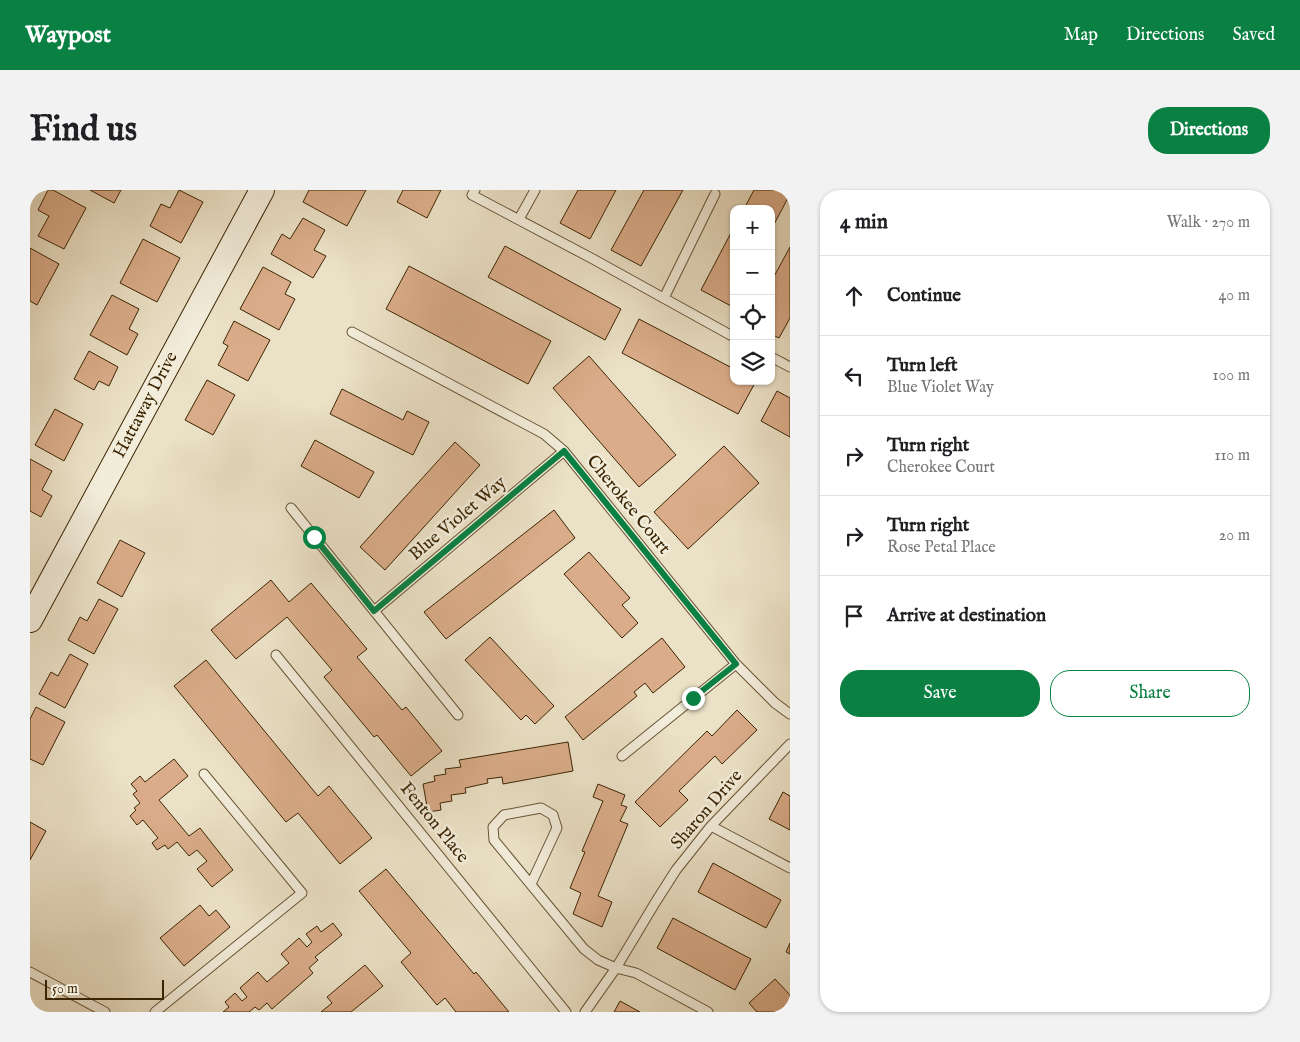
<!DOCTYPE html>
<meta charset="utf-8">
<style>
:root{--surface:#fff;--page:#f2f2f2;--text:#202124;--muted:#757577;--line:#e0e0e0;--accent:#0b8043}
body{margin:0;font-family:"IM FELL English",serif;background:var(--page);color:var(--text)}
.controls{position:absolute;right:15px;top:15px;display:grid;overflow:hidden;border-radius:10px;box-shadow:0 1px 4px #0004}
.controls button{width:45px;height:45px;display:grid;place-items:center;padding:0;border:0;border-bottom:1px solid var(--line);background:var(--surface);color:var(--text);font:25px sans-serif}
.scale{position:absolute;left:15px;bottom:12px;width:119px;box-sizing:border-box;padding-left:5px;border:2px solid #3c2503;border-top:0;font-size:14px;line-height:18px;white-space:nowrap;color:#3c2503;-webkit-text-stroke:4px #f2ecda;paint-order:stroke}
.stop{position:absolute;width:15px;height:15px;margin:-11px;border:4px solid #0b8043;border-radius:50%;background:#fff}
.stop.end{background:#0b8043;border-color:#fff;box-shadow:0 1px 5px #0008}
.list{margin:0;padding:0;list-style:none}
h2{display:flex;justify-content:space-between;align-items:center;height:65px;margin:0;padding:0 20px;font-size:21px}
h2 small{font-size:16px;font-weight:400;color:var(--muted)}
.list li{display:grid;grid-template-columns:32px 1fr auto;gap:15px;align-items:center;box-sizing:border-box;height:80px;padding:0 20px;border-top:1px solid var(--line)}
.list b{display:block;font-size:19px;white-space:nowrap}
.list p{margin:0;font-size:16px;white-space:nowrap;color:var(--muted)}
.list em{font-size:16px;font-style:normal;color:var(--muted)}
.actions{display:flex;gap:10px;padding:15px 20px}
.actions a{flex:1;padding:11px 0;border:1px solid var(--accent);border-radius:20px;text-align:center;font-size:18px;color:var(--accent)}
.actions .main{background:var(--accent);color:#fff}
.icon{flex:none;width:28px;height:28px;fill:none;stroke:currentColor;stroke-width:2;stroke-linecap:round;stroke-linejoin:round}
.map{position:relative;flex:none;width:760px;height:822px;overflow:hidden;border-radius:20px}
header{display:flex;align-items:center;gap:30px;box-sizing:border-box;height:70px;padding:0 25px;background:var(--accent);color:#fff}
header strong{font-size:24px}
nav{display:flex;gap:28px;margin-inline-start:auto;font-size:18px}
.intro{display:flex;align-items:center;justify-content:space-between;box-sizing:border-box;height:120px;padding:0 30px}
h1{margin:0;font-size:35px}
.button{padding:12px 22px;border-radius:20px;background:var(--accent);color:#fff;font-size:18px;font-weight:700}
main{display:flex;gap:30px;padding:0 30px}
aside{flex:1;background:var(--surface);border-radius:20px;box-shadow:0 1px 4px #0004}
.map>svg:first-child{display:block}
.building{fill:#daac89;stroke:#3c2503}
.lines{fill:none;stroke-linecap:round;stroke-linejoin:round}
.lane-casing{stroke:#685434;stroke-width:11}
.secondary-casing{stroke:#3c2503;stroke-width:26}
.lane{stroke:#f2ecda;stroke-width:9}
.secondary{stroke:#f2ecda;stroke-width:24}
.route{stroke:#0b8043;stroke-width:6}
.labels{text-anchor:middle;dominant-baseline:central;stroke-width:5;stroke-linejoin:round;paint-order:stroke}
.street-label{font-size:18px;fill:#3c2503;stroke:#f2ecda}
</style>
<header>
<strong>Waypost</strong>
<nav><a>Map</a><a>Directions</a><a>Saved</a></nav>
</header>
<div class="intro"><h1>Find us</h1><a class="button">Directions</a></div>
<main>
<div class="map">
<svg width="760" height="822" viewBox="0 0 760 822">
<rect width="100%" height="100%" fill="#ebe1c6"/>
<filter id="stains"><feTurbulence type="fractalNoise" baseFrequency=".004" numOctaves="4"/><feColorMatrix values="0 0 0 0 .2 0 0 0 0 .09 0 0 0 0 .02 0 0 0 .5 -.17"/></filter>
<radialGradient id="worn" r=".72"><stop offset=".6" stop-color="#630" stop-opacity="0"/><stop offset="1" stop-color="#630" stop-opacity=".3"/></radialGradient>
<!-- building -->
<path class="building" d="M18,0H23L56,18L34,59L8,46L19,26L8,20Z
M60,0H91L84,13Z
M149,0L173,12L151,53L120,36L131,14L140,18Z
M279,0H336L317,36L273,12Z
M373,0H411L397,28L367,12Z
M548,0H586L560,49L530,33Z
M614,0H653L611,76L581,60Z
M724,0H748L759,6L741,40V19H714Z
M273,28L295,40L284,60L296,66L283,88L241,64L252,44L260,49Z
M704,37V111L701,116L671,100Z
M113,49L150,68L127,112L90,93Z
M475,56L591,119L575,150L458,87Z
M760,57V128L749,148L741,144V92Z
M0,58L29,74L7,115L0,111Z
M379,76L521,151L498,194L356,119Z
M233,77L261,92L255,104L265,109L249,140L210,119Z
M82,105L109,119L99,139L108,144L97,165L60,145Z
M609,129L704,179V191H726L708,224L592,163Z
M204,131L240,150L218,191L188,175L198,156L193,153Z
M59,161L88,177L79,196L69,191L64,200L44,189Z
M559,166L646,265L609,297L523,198Z
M177,190L205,205L183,245L155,230Z
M312,199L373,230L377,221L399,232L383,265L300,224Z
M747,201L760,208V247L731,231Z
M25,219L53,234L34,271L5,255Z
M285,250L344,282L329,308L271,276Z
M425,252L450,275L355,380L330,357Z
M694,256L729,293L658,359L624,322Z
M0,269L22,281L12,300L22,306L11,327L0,321Z
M524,320L545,348L416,449L394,422Z
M90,350L115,363L92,407L67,393Z
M559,362L600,408L592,415L608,433L592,448L534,384Z
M241,390L259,412L281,393L337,459L327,467L372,520L376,517L412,561L381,586L347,545L344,547L294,487L302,480L257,427L206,469L181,440Z
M69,409L88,419L64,464L38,450L50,427L57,431Z
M460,447L524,516L505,534L496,525L491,530L435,470Z
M632,448L655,477L623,503L615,493L604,502L607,506L553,550L535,527Z
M40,464L58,474L35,518L9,504L21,482L28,486Z
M176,470L288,606L299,596L342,648L310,674L268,623L256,632L144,496Z
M6,517L35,532L13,575L0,569V529Z
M707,520L727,540L692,574L685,566L649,601L658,610L630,637L605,612L677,541L682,546Z
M538,552L543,581L473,594L472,587L457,589L458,593L435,598L436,603L421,605L422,611L410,613L411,620L398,622L393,594L405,591L404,586L416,584L415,579L431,577L429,570Z
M144,569L158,586L129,610L159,646L170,638L203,680L182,697L167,679L177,671L167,660L159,666L147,652L138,659L135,655L127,660L122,653L128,648L113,630L107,635L100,626L106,620L104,618L110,613L103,604L107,601L101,594L110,586L115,592Z
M568,594L595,605L591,615L597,617L590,631L598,634L568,706L582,712L572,737L543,724L551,703L540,698L555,662L552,661L573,611L563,607Z
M753,602L760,606V640L739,629Z
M0,632L16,641L0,670Z
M683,673L751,710L736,738L668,702Z
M356,679L444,784L446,782L479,822H426L415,808L407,815L371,772L381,763L329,701Z
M170,715L179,726L186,720L200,737L154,776L130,748Z
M643,728L721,769L705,800L627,758Z
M303,733L312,745L285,767L288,770L279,778L283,783L242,819L237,813L229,820L225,817L219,822H193L199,817L195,812L205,803L212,811L217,807L210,798L228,782L237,792L259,773L251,764L269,748L277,757L282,752L276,744L287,736L291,742Z
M760,753V764L756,762Z
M335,775L353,796L321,822H291L302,813L297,807Z
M745,789L760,805V822H727L719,813Z
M590,811L610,822H584Z"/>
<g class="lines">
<defs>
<path id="lane" d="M445,0L442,5L563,69L704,147
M489,29L505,0
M634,108L685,4
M322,142L514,244L534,261L706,474L745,513L760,524
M741,167L760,177
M261,318L428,525
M344,421L534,261
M246,465L536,822
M592,566L706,474
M681,636L760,678
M501,694L527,638L523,625L511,618L474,625L463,637L464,650L554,759L568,770L586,778L606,783L678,822
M0,782L75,822
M125,822L272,703L174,584
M555,822L586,778L625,713L646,680L681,636L760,554"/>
<path id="secondary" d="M0,430L232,0"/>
</defs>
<!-- lane casing -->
<use href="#lane" class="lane-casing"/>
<!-- secondary casing -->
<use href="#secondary" class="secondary-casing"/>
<!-- lane -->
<use href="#lane" class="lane"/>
<!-- secondary -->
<use href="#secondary" class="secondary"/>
</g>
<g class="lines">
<!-- route -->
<path class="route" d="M284,347L344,421L534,261L706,474L663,508"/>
</g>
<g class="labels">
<!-- street labels -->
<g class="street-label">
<text transform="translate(116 215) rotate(-62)">Hattaway Drive</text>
<text transform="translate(598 315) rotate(51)">Cherokee Court</text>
<text transform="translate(428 329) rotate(-40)">Blue Violet Way</text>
<text transform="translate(677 620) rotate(-49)">Sharon Drive</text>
<text transform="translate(404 633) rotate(51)">Fenton Place</text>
</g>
</g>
<rect width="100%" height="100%" filter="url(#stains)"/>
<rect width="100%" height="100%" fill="url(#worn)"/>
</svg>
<div class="controls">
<button>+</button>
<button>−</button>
<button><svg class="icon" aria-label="locate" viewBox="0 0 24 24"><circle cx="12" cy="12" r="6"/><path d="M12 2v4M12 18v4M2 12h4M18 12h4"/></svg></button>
<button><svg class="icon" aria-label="layers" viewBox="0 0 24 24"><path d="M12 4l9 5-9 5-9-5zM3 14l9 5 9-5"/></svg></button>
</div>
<div class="scale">50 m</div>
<div class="stop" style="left:284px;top:347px"></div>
<div class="stop end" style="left:663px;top:508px"></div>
</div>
<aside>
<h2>4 min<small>Walk · 270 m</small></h2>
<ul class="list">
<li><svg class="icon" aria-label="ahead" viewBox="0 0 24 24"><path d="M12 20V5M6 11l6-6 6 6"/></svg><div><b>Continue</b></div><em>40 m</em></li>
<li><svg class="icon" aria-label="left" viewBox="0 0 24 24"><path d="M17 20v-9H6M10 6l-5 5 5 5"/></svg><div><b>Turn left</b><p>Blue Violet Way</p></div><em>100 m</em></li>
<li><svg class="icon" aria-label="right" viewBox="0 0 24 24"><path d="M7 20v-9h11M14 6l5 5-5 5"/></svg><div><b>Turn right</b><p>Cherokee Court</p></div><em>110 m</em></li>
<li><svg class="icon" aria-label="right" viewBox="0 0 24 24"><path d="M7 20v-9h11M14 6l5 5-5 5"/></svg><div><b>Turn right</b><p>Rose Petal Place</p></div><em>20 m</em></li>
<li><svg class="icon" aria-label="arrive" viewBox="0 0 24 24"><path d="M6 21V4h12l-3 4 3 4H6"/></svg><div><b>Arrive at destination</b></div></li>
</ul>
<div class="actions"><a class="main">Save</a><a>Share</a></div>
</aside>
</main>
